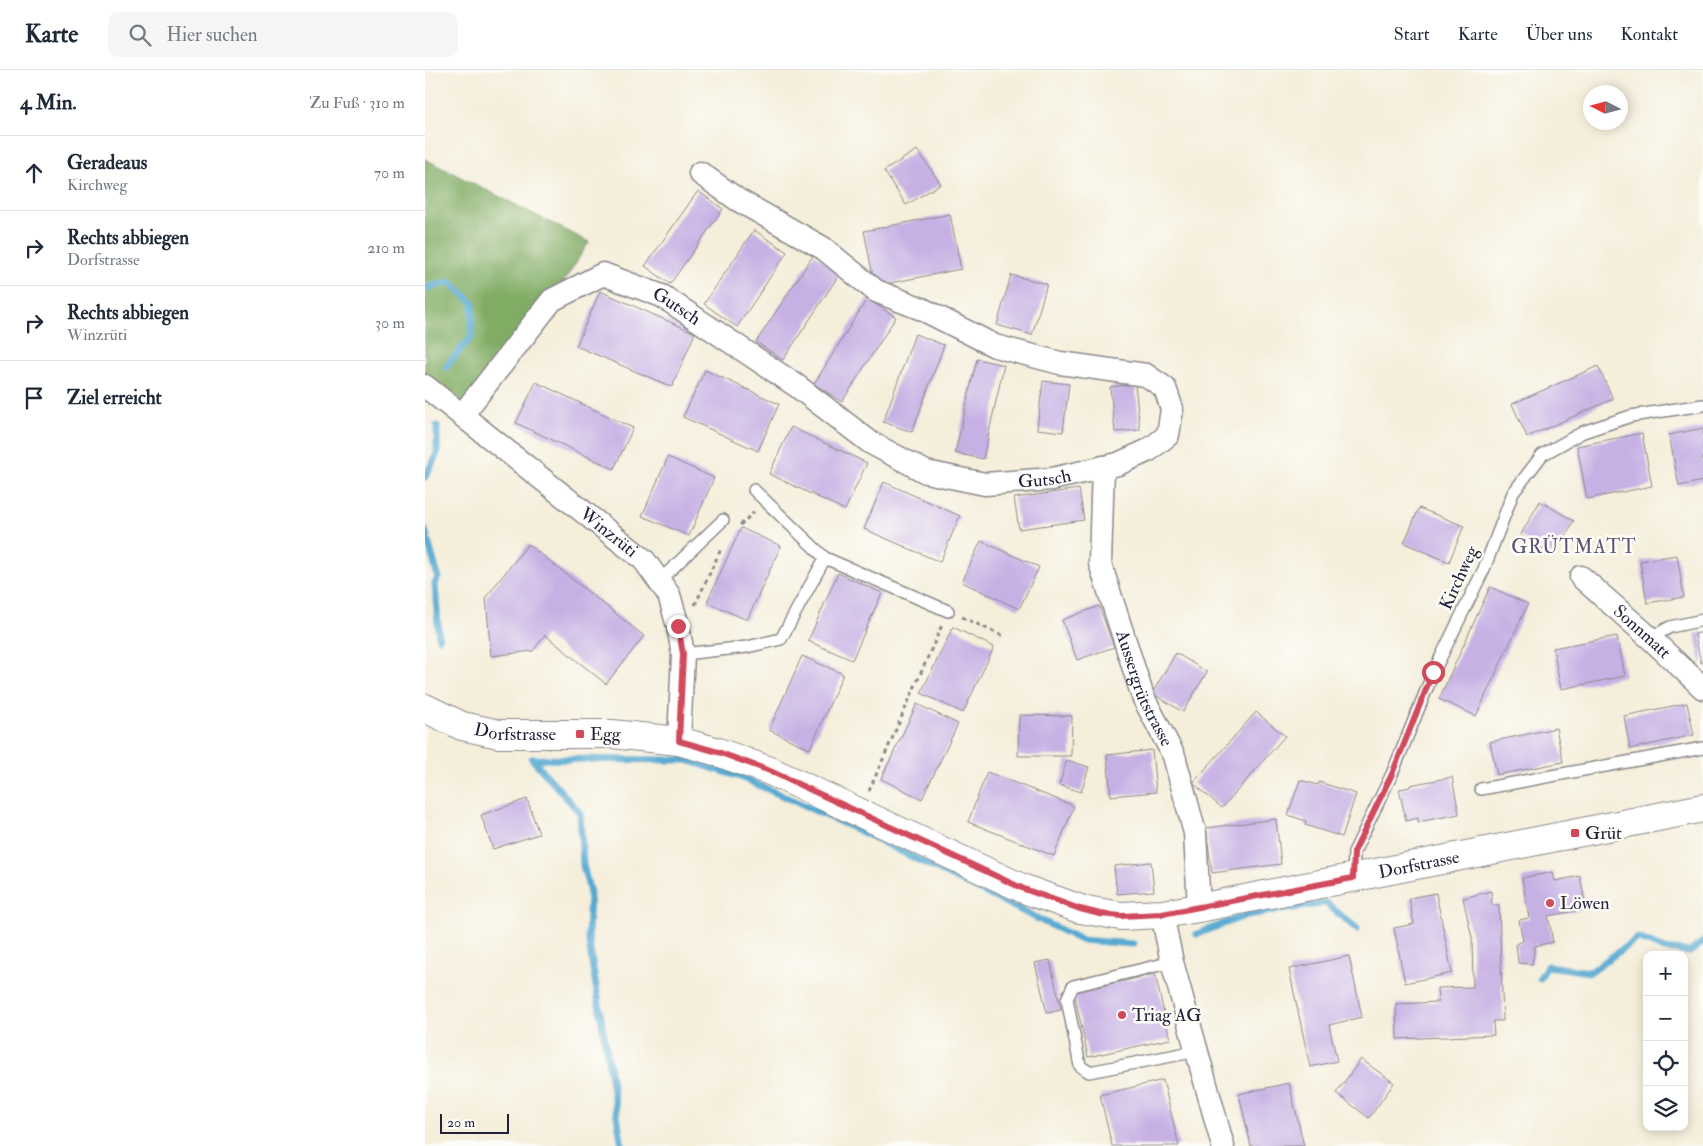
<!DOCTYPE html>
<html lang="de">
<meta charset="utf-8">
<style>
:root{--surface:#fff;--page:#f6f6f7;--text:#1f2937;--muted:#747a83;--line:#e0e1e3}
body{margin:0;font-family:"IM FELL Double Pica",serif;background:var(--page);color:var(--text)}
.controls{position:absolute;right:15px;bottom:15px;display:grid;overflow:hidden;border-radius:10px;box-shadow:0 2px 12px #0003}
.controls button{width:45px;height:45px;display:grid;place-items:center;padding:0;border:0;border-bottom:1px solid var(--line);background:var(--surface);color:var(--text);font:25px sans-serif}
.compass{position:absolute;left:1158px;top:15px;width:45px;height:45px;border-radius:50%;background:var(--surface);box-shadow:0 2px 12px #0003;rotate:276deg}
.scale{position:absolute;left:15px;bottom:12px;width:69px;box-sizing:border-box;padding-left:5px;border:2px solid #22223b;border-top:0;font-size:14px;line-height:18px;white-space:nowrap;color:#22223b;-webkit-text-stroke:4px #fdfcf7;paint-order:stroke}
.stop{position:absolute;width:15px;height:15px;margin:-11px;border:4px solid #d1495b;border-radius:50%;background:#fff}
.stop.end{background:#d1495b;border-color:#fff;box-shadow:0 1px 5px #0008}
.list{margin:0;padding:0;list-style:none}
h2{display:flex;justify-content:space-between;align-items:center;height:65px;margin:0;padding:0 20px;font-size:21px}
h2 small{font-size:16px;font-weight:400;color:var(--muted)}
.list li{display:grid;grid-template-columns:32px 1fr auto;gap:15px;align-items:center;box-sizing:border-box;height:75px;padding:0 20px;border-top:1px solid var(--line)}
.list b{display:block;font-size:19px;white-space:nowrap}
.list p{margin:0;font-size:16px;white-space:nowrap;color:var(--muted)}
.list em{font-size:16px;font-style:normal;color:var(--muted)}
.icon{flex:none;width:28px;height:28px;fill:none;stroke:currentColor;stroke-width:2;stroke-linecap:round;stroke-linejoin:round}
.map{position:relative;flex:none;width:1278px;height:1076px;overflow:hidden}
header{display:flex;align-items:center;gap:30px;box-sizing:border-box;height:70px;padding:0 25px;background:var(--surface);border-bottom:1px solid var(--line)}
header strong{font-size:24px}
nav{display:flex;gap:28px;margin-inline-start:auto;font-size:18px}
.search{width:350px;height:45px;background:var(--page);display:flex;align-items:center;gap:12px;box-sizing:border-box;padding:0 18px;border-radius:10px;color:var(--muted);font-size:19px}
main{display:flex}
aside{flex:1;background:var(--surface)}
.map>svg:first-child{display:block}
.forest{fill:#80ac64;stroke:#516750}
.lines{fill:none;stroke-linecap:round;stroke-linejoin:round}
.stream{stroke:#56a9d1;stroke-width:7}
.building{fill:#c7b1e4}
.service-casing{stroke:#8b888a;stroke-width:14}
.minor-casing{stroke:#8b888a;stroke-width:25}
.tertiary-casing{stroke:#8b888a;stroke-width:30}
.path{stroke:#8b888a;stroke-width:3;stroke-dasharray:4 4;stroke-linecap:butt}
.service{stroke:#fff;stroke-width:11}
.minor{stroke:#fff;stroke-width:22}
.tertiary{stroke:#fff;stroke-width:28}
.route{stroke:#d1495b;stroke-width:6}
.poi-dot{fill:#d1495b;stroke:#fdfcf7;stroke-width:2}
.labels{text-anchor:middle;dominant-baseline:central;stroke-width:5;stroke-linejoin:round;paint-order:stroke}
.street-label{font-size:18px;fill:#22223b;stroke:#fdfcf7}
.poi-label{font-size:18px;fill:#22223b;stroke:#fdfcf7;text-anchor:start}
.neighbourhood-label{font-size:19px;letter-spacing:1px;fill:#5c5476;stroke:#fdfcf7}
</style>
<header>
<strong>Karte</strong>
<div class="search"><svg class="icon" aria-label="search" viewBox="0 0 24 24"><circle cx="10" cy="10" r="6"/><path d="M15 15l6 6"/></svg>Hier suchen</div>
<nav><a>Start</a><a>Karte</a><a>Über uns</a><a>Kontakt</a></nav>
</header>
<main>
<aside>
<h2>4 Min.<small>Zu Fuß · 310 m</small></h2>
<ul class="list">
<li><svg class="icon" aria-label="ahead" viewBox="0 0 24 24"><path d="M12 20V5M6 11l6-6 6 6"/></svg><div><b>Geradeaus</b><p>Kirchweg</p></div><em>70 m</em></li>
<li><svg class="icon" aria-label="right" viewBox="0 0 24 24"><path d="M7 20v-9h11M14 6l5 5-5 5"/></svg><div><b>Rechts abbiegen</b><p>Dorfstrasse</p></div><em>210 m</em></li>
<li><svg class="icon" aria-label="right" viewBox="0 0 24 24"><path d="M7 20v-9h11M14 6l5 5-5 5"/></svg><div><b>Rechts abbiegen</b><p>Winzrüti</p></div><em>30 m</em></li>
<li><svg class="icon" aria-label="arrive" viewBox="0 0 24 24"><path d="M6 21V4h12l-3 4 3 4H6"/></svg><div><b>Ziel erreicht</b></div></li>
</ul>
</aside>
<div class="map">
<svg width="1278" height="1076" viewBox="0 0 1278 1076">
<rect width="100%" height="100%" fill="#fdfcf7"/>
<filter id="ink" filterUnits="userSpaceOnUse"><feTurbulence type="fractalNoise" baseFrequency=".02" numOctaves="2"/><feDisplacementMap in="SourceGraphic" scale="10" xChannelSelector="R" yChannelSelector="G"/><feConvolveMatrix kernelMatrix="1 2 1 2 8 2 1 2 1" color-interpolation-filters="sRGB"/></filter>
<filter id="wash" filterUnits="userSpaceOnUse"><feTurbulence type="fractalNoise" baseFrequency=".0096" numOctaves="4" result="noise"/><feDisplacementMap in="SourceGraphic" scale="20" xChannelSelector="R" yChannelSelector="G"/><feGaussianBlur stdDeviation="1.12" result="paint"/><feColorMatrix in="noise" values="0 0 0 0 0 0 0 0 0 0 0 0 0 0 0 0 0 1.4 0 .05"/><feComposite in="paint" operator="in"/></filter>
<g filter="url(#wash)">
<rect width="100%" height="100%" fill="#f4eeda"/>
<!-- forest -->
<path class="forest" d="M0,89L164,172L127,230L37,345L0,310Z"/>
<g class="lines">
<!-- stream -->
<path class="stream" d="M0,218L25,212L48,233L46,267L21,297
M0,407L12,384V356
M0,460L13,507L10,514L14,568
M107,689L262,690L318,708L431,759L656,870L708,874
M107,689L155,743L158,795L165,823L163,867L197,1076
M772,864L822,845L901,833L932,859
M1115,908L1122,896L1165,902L1213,868L1239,879L1265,882L1278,872"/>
</g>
<g id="blocks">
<!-- building -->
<path class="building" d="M492,80L516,114L481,135L459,101Z
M273,121L298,139L245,214L220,196Z
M525,144L536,199L450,216L439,161Z
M329,160L362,182L312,257L279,234Z
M389,184L416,202L358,290L331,272Z
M586,205L622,214L607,265L572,255Z
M175,221L270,263L247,317L151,276Z
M442,229L471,247L417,332L389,314Z
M490,264L519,275L487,362L458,352Z
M552,289L579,295L558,389L530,383Z
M1173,296L1188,329L1102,367L1087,334Z
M280,300L354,334L333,381L258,347Z
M618,311L644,314L638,362L612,359Z
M111,312L208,358L189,399L91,353Z
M710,314L715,360L690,362L685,317Z
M366,357L442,393L420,440L344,404Z
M1278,358V411L1254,416L1244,365Z
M1217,363L1227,416L1162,429L1152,376Z
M243,387L289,408L264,466L217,446Z
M459,412L535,446L515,492L439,459Z
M654,419L659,450L594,459L589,428Z
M1115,431L1149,451L1129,485L1095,466Z
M994,438L1039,456L1024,492L979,473Z
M316,458L356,476L322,550L282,532Z
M556,471L614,497L594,539L537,512Z
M103,474L219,566L181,614L120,565L108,581L66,586L61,527Z
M1252,485L1259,527L1222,533L1215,491Z
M413,503L457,523L427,590L383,571Z
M1065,517L1103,534L1051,646L1014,629Z
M674,536L689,577L652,590L637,550Z
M528,557L569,577L538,643L496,623Z
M1278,562V593H1276L1270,564Z
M1192,566L1200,606L1136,619L1128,578Z
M751,583L782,602L758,642L727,623Z
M377,586L418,604L385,679L344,660Z
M1262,633L1269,665L1205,679L1199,646Z
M492,634L533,654L497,729L456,709Z
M831,642L860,666L797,738L768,713Z
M594,645L647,646L646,686H593Z
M1131,658L1138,692L1072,705L1065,672Z
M727,680L731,722L686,726L682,685Z
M642,690L664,697L656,722L634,715Z
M562,702L649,736L629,786L543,752Z
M1027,707L1034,744L993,752V748L981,751L974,719L985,717V715Z
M875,710L893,715L894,712L931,724L917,767L880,755L881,751L863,745Z
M102,729L114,764L68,779L56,745Z
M851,749L856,794L787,803L781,758Z
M726,792L729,821L692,824L689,796Z
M1128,802L1130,811L1155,806L1161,839L1123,846L1128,872L1110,876L1107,894L1093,893L1091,874L1098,871L1094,850L1104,848L1097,808Z
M1066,821L1067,835H1074L1078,951H1068L1069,965L972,969L971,934L1013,932L1012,918L1048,917L1047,868L1038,828Z
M1011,823L1027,903L980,913L969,858L989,854L984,828Z
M924,886L937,947L904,955L912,991L885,997L864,899Z
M625,890L636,940L622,943L610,893Z
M730,904L745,969L663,987L649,922Z
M936,989L969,1013L944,1048L911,1023Z
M738,1010L754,1076H687L675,1025Z
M864,1013L879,1076H826L814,1024Z"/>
</g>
</g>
<g filter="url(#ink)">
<use href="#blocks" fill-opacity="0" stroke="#8b888a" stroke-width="1"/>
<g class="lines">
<defs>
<path id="service" d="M329,420L400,488L523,541
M234,511L298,450
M1225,568L1245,557L1278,550
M258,584L322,577L356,569L400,488
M1056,719L1278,678
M928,807L929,782L967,704L1009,601L1059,499L1088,423L1117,385L1158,362L1206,346L1278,335
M747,892L648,916L642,929L655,996L664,1002L772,981"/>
<g id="minor">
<path id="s1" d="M0,316L219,490L244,525L253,556L258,584L254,671"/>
<path id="s2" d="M37,345L127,230L178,204L237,226L372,316L446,373L501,402L560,414L627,409L693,394L724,380L743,365L747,339L740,318L721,305L635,293L570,276L497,239L451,221L398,178L313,130L275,103"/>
<path id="s3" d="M678,397L675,493L718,627L749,686L770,763L774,838"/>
<path id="s4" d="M1156,507L1225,568L1278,618"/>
<path d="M737,844L747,892L798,1076"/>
</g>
<g id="tertiary">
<path id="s5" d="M0,638L37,656L74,664H187L254,671L293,682L345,701L599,819L655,839L696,846L737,844L774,838L1278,738"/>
</g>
</defs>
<!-- service casing -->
<use href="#service" class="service-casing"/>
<!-- minor casing -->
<use href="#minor" class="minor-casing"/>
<!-- tertiary casing -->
<use href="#tertiary" class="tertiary-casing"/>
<!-- path -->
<path class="path" d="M315,455L329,442
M270,535L297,477
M537,547L578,566
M444,721L517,555"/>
<!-- service -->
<use href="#service" class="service"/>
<!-- minor -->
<use href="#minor" class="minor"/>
<!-- tertiary -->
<use href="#tertiary" class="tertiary"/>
</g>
</g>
<g class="lines" filter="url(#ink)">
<!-- route -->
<path class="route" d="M253,556L258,584L254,671L293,682L345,701L599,819L655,839L675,844L696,846L737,844L928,808L929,782L967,704L1008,602"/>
</g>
<!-- markers -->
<g class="poi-dot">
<rect x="150" y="659" width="10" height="10" rx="2.5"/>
<rect x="1145" y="758" width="10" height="10" rx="2.5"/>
<circle cx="1125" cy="833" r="5"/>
<circle cx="697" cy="945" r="5"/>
</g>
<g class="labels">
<!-- street labels -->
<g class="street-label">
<text stroke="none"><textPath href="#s2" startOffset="284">Gutsch</textPath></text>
<text stroke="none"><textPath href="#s2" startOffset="704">Gutsch</textPath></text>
<text stroke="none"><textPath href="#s1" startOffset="235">Winzrüti</textPath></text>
<text transform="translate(1034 508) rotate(-65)">Kirchweg</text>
<text stroke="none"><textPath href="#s4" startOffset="82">Sonnmatt</textPath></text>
<text stroke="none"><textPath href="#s3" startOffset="229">Aussergrütstrasse</textPath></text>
<text stroke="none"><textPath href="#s5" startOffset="95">Dorfstrasse</textPath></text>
<text stroke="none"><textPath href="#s5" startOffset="1039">Dorfstrasse</textPath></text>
</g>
<!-- poi labels -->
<g class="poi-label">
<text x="165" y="664">Egg</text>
<text x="1160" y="763">Grüt</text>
<text x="1135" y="833">Löwen</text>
<text x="707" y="945">Triag AG</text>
</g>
<!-- neighbourhood labels -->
<g class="neighbourhood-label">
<text x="1149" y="477">GRÜTMATT</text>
</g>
</g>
</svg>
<div class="controls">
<button>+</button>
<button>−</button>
<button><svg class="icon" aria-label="locate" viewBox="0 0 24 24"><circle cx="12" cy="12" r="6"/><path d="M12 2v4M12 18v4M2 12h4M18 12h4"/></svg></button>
<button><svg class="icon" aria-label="layers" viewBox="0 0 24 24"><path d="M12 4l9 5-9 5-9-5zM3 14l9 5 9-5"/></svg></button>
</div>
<svg class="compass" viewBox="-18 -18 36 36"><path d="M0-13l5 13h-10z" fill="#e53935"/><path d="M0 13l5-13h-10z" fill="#747a83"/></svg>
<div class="scale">20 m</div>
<div class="stop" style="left:1008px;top:602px"></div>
<div class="stop end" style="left:253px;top:556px"></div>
</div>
</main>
